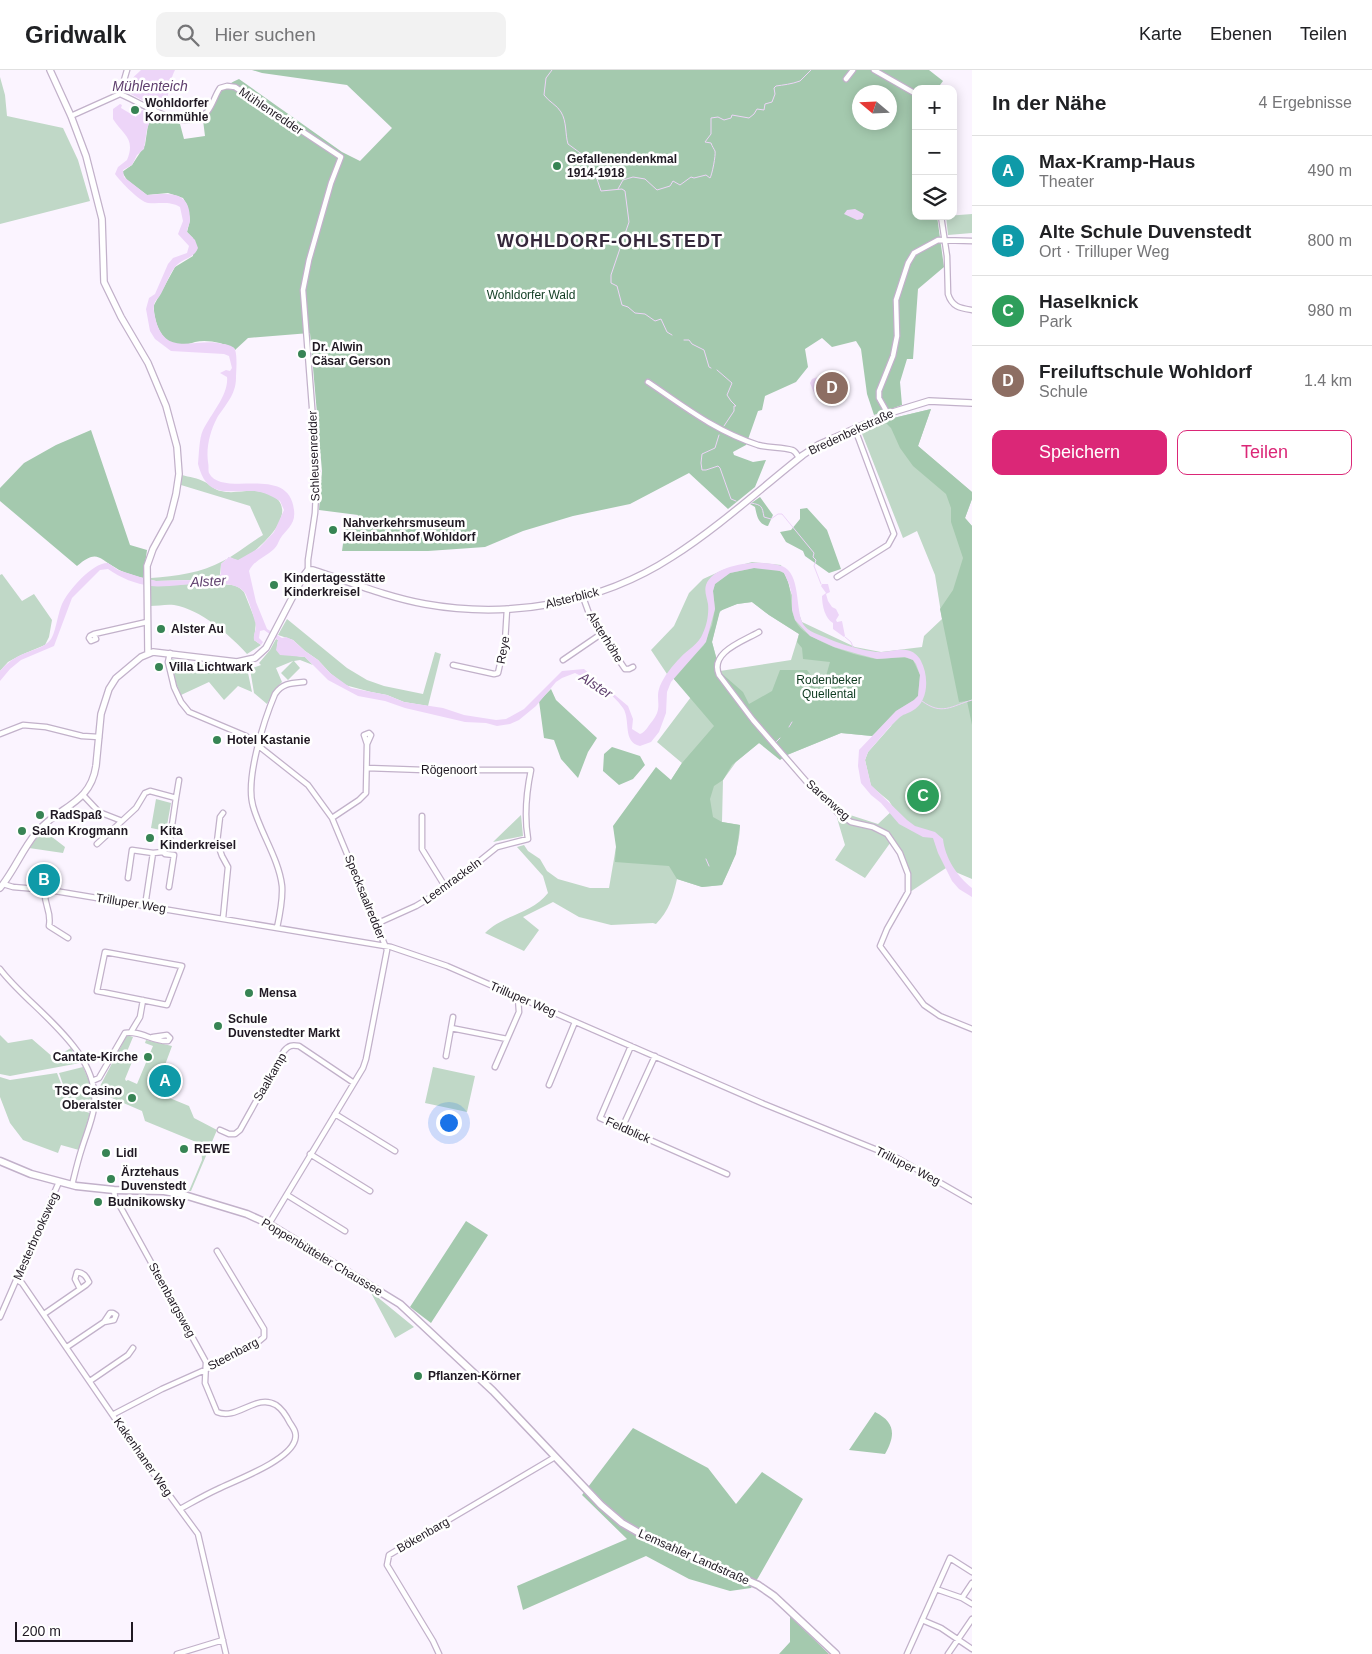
<!DOCTYPE html>
<html lang="de">
<meta charset="utf-8">
<style>
:root{--surface:#fff;--page:#f2f2f2;--text:#202124;--muted:#757577;--line:#e0e0e0;--accent:#db2777}
body{margin:0;font-family:Helvetica,sans-serif;background:var(--page);color:var(--text)}
.controls{position:absolute;right:15px;top:15px;display:grid;overflow:hidden;border-radius:10px;box-shadow:0 2px 12px #0003}
.controls button{width:45px;height:45px;display:grid;place-items:center;padding:0;border:0;border-bottom:1px solid var(--line);background:var(--surface);color:var(--text);font:25px sans-serif}
.compass{position:absolute;left:852px;top:15px;width:45px;height:45px;border-radius:50%;background:var(--surface);box-shadow:0 2px 12px #0003;rotate:289deg}
.scale{position:absolute;left:15px;bottom:12px;width:118px;box-sizing:border-box;padding-left:5px;border:2px solid #201923;border-top:0;font-size:14px;line-height:18px;white-space:nowrap;color:#201923;-webkit-text-stroke:4px #fff;paint-order:stroke}
.you{position:absolute;left:448px;top:1052px;width:18px;height:18px;margin:-12px;border:4px solid #fff;border-radius:50%;background:#1a73e8;box-shadow:0 0 0 8px #1a73e833}
.badge{display:grid;place-items:center;width:32px;height:32px;border-radius:50%;background:var(--accent);color:#fff;font-size:16px;font-weight:700}
.pin{position:absolute;translate:-50% -50%;border:2px solid #fff;box-shadow:0 1px 5px #0006}
.list{margin:0;padding:0;list-style:none}
h2{display:flex;justify-content:space-between;align-items:center;height:65px;margin:0;padding:0 20px;font-size:21px}
h2 small{font-size:16px;font-weight:400;color:var(--muted)}
.list li{display:grid;grid-template-columns:32px 1fr auto;gap:15px;align-items:center;box-sizing:border-box;height:70px;padding:0 20px;border-top:1px solid var(--line)}
.list b{display:block;font-size:19px;white-space:nowrap}
.list p{margin:0;font-size:16px;white-space:nowrap;color:var(--muted)}
.list em{font-size:16px;font-style:normal;color:var(--muted)}
.actions{display:flex;gap:10px;padding:15px 20px}
.actions a{flex:1;padding:11px 0;border:1px solid var(--accent);border-radius:10px;text-align:center;font-size:18px;color:var(--accent)}
.actions .main{background:var(--accent);color:#fff}
.icon{flex:none;width:28px;height:28px;fill:none;stroke:currentColor;stroke-width:2;stroke-linecap:round;stroke-linejoin:round}
.map{position:relative;flex:none;width:972px;height:1584px;overflow:hidden}
header{display:flex;align-items:center;gap:30px;box-sizing:border-box;height:70px;padding:0 25px;background:var(--surface);border-bottom:1px solid var(--line)}
header strong{font-size:24px}
nav{display:flex;gap:28px;margin-inline-start:auto;font-size:18px}
.search{width:350px;height:45px;background:var(--page);display:flex;align-items:center;gap:12px;box-sizing:border-box;padding:0 18px;border-radius:10px;color:var(--muted);font-size:19px}
main{display:flex}
aside{flex:1;background:var(--surface)}
.map>svg:first-child{display:block}
.green{fill:#c0d8c7;fill-rule:evenodd}
.forest{fill:#a4c9ae;fill-rule:evenodd}
.water{fill:#edd5f8}
.lines{fill:none;stroke-linecap:round;stroke-linejoin:round}
.stream{stroke:#edd5f8;stroke-width:1}
.minor-casing{stroke:#c2b1ca;stroke-width:7}
.tertiary-casing{stroke:#c2b1ca;stroke-width:8}
.secondary-casing{stroke:#c2b1ca;stroke-width:9}
.minor{stroke:#fff;stroke-width:4.5}
.tertiary{stroke:#fff;stroke-width:5.5}
.secondary{stroke:#fff;stroke-width:6}
.poi-dot{fill:#378454;stroke:#fff;stroke-width:2}
.labels{text-anchor:middle;dominant-baseline:central;stroke-width:5;stroke-linejoin:round;paint-order:stroke}
.poi-label{font-size:12px;font-weight:bold;fill:#201923;stroke:#fff;text-anchor:start}
.street-label{font-size:12px;fill:#201923;stroke:#fff}
.park-label{font-size:12px;fill:#0f3b21;stroke:#fff}
.water-label{font-size:14px;font-style:italic;fill:#5e3e6d;stroke:#fff}
.district-label{font-size:18px;font-weight:bold;letter-spacing:1px;fill:#35283b;stroke:#fff}
</style>
<header>
<strong>Gridwalk</strong>
<div class="search"><svg class="icon" aria-label="search" viewBox="0 0 24 24"><circle cx="10" cy="10" r="6"/><path d="M15 15l6 6"/></svg>Hier suchen</div>
<nav><a>Karte</a><a>Ebenen</a><a>Teilen</a></nav>
</header>
<main>
<div class="map">
<svg width="972" height="1584" viewBox="0 0 972 1584">
<rect width="100%" height="100%" fill="#fbf4ff"/>
<!-- green -->
<path class="green" d="M0,7L5,25L7,46L63,58L78,90L90,131L0,154Z
M972,144V163L948,165L946,146Z
M931,339L918,376L972,422V429L965,448L972,456V809L946,798L910,822C909,799 907,788 893,769L865,808L835,790L845,775L837,748L847,744L878,754L894,739L889,731L871,716L865,690L868,682L892,655L872,666L841,663L787,685L759,673L736,692L723,710L722,752L740,755C740,777 731,796 722,815L702,817L677,809C673,827 669,841 656,854L653,853L611,855L579,847L553,832L523,847L539,860L524,881L485,863C502,845 532,844 548,823L543,806L517,777L524,775L528,781L540,789L547,801L558,809L590,818H609L616,777L671,710L682,693L657,672L691,627L673,608L667,604L651,580L674,556L689,523L703,509L723,500L752,492L781,495L802,552L855,577L881,582L922,577L924,566L942,549L935,505L917,461L903,468L861,361L884,352L885,350ZM752,532L769,545L799,564L791,590L720,601L712,572L719,543L723,539L737,534Z
M182,405C189,407 198,408 205,412C211,415 214,420 221,421C233,424 244,420 256,421C291,425 287,449 267,469C260,476 250,487 239,490C235,491 233,488 229,487L221,494L220,506L194,510L156,511L151,510V508C176,506 201,503 223,491C237,484 250,473 263,465L250,436L181,415Z
M2,504L22,531L34,524L52,550L49,567L45,575L21,585L8,592L0,601V505Z
M208,513C221,517 234,510 244,522L256,552L254,570L261,575L247,584C230,565 200,539 174,535C166,534 158,536 150,536L151,516Z
M287,549L347,598L367,610L384,616L423,624L435,582L441,584L428,636L404,632L387,625L371,622L345,615L330,603L318,590L305,581L293,570L278,565Z
M276,569L278,570L277,576L282,585C290,584 297,587 305,587L313,595L300,590L294,591L300,598L288,610L281,603L293,591L276,598L282,612L276,618L267,634L254,623L250,599L261,595L259,593L270,580Z
M171,589L221,598H247L252,622L238,616L224,630L209,612L181,625L175,611Z
M156,729L171,733L166,761L151,758Z
M521,745L523,766L493,772Z
M43,760L65,777L63,783L29,778Z
M0,965L8,973L32,969L54,988L71,978L80,993L10,1006L0,1004Z
M127,965L133,967L126,984L134,987L125,1009L126,1011L128,1010L137,1014L153,976L145,973L146,970L172,976L155,1022L189,1036L194,1048L217,1060L191,1121H189L202,1090L201,1074L145,1051L142,1041L98,1022L99,1018Z
M83,997L93,1020L91,1042L71,1037L59,1003Z
M433,997L475,1006L467,1042L425,1033Z
M57,1003L70,1037L90,1043L79,1080L61,1075L58,1083L23,1070L10,1053L0,1027V1007L10,1010Z
M370,1221L414,1257L395,1268Z"/>
<!-- forest -->
<path class="forest" d="M252,0H929L943,11L937,19H916V146H937L944,197L918,219L913,289H907L900,312L902,335L874,345L867,324L861,279L856,271L832,277L822,268L805,279L808,297L796,312L765,326L762,340L758,341L746,375L733,382L734,385L753,392L766,390L755,417L728,439L689,403L630,434L573,446L523,461L485,477L428,481H342L346,452L356,454L358,445L319,440L322,401L310,263L248,268L235,280L234,278C223,273 207,269 195,272C190,274 185,275 179,275C161,274 153,250 154,235L175,197L193,186V168L187,162L190,150L187,135L183,128L168,123L147,125L127,110L122,102L132,95L145,75L148,55L144,45L146,41L180,54L184,69L205,66L203,50C221,33 211,21 239,9L342,82L360,91L392,58L347,15L262,3ZM859,22H889V52H859Z
M931,339L918,376L972,422V429L965,448L972,456V655L967,631L959,632L940,539L953,520L963,488L951,452V438L946,424L913,396L900,378L891,358L885,352V350Z
M91,360L130,475L147,480L143,508C136,506 121,502 116,498C98,488 97,479 77,496L0,431V418L24,393L56,375Z
M760,427L773,445L768,456C758,454 757,446 755,437L750,434Z
M807,438L827,460L841,499L829,503L805,486L803,481L786,472L780,462L791,460L800,449V439Z
M754,498L775,499L784,503C795,521 787,539 798,555C809,571 860,588 879,589C890,589 903,585 913,590L920,605L918,626L914,630L896,641L872,666L841,663L787,685L780,690L759,673L732,695L723,710L714,716L710,729L713,747L722,752L740,755L736,784L722,815L702,817L677,809L669,796L615,792L616,777L613,756L656,697L671,710L682,693L714,656L673,608L704,575L712,555L715,539L713,521L715,514L730,503ZM752,532L769,545L799,564L797,572L802,578L803,589L830,592L822,620L807,600H780L772,621L749,634L743,622L720,602L712,572L720,541L737,534Z
M551,619L556,630L597,668L588,682L578,708L561,689L554,670L544,668L539,631Z
M612,677L640,686L645,695L633,709L619,715L603,701L604,684Z
M466,1151L488,1165L431,1253L410,1237Z
M875,1342C895,1352 896,1365 885,1384L849,1380Z
M633,1358L708,1398L736,1434L762,1402L803,1429L758,1508L751,1518L730,1521L689,1509L646,1486L523,1540L517,1516L627,1469L582,1425Z
M790,1546L829,1584H779L790,1572Z"/>
<!-- water -->
<path class="water" d="M141,0H175C168,13 171,29 160,40L129,23C127,11 134,7 141,0Z
M120,34L122,35L121,38L136,47L138,43L140,44L142,40L146,41L144,45L151,49L147,59L144,79L137,85L132,95L123,100L124,107L147,125C168,124 190,119 190,150C190,154 187,158 187,162L195,170L198,178C194,189 182,188 175,197C169,204 165,218 159,227C156,230 154,232 154,236C153,241 155,246 156,251C167,289 197,266 223,274C226,274 232,276 234,278C238,283 236,302 236,308C236,325 225,335 217,348C210,361 206,378 208,392C209,396 208,400 209,403C222,429 289,393 294,440C296,455 286,459 280,469C278,473 277,476 274,479C266,487 254,490 249,501L256,532L267,559L282,568L286,567L293,570L305,581L318,590L330,603L351,618L387,625L404,632L443,638L464,645L496,650L506,649L524,639L562,601L584,599L628,636L633,649L632,659L640,664C645,662 647,658 650,654C665,637 654,631 660,616C664,606 673,595 680,588C687,580 699,574 703,563C707,555 709,543 708,534C707,528 704,521 706,515C714,493 763,489 782,496C801,503 795,539 803,554C808,562 820,565 829,569C843,575 861,580 876,582C886,583 896,579 906,580C913,581 918,585 921,591C929,606 929,632 912,641C907,644 903,644 899,648C888,658 878,671 868,682L865,690L871,715L907,750L915,756L935,762L943,769C945,788 957,806 972,818V827L959,819L952,811L938,783L933,768L923,767L899,754L881,733L871,725L861,713L858,696L859,680L896,641L914,630L918,626L920,605L916,594L913,590L905,587L877,589L858,584L834,577L810,566L795,550L792,540V525L789,514L784,503L780,501L754,498L730,503L715,514L713,521L715,539L706,572L671,612L667,622L666,643L659,662L651,672L640,676C622,672 631,650 623,638C613,623 592,611 575,603L562,608L556,612L536,636L519,650L510,654L497,656L486,653L465,652L405,638L385,631L358,626L328,610L305,587L280,585L276,580L278,570L264,560L260,561L259,568L263,572L261,575L254,570C253,564 256,561 256,556C255,550 248,528 245,523C233,504 171,519 151,516C135,514 121,508 108,499L100,500L72,528L54,576L21,590L10,599L0,611V601C6,594 12,589 21,585C31,580 45,578 51,569C56,562 58,541 63,532C69,520 93,492 108,493L118,500L140,507L156,511L194,510L200,507H217L221,504V494L229,487L238,490L259,478L274,462L284,440L280,431C272,426 264,422 254,421C227,420 207,429 198,394C199,385 199,368 203,360C211,344 229,324 227,307L220,303L226,300L230,301L232,298L229,286L224,284L171,281L155,269L150,261L146,239L149,228L155,224L168,194L173,188L187,183L189,176L178,164L183,151L180,137C169,131 161,134 148,133C140,132 120,111 115,104L118,97L127,90C136,68 123,65 113,49V39Z
M855,139L864,144L862,149L857,150L844,144L847,140Z
M826,304L835,306L837,312L830,319L818,324L814,323L810,313L812,309Z
M822,514H828L830,522L826,524L828,531L832,537L836,539L839,545L836,550L837,552L842,551L845,566L844,567L833,559V553C825,549 822,535 822,526L826,523L821,516Z"/>
<g class="lines">
<!-- stream -->
<path class="stream" d="M552,0L546,8L544,25C549,32 557,35 561,42C567,52 565,64 568,74L583,85L589,94L591,103L597,109L601,121L622,119L625,121L629,152L611,205V213L617,216L622,235L628,237L635,243L645,244L655,251L661,249L667,262L672,265
M618,119L623,110L633,107L645,109L657,120L670,116L673,111L680,115L691,107L694,108L706,105L710,108C712,105 716,85 715,81C714,79 712,76 711,73L705,72L711,64V48L718,47L724,50L731,48L732,45L749,48L754,44L757,39L764,40L765,34L772,32L775,24L774,18L776,16C783,15 792,14 800,11L811,0
M684,270H689L692,274L704,280L709,297L711,298
M717,300L732,313L727,325L731,331L736,336H734V341L724,356
M719,365L715,378L702,384L701,393L702,400H706L718,396L720,398L731,429L736,431
M751,433C762,435 762,436 764,447L771,449L778,444H782L814,483L813,487L816,490L814,496L821,514
M845,567L851,572L853,577
M922,631C942,646 951,636 972,630
M789,657L792,652
M775,673L780,668
M706,789L709,796"/>
<defs>
<path id="minor" d="M874,0L916,24
M846,9L853,0
M120,24L127,0
M71,46L120,24C141,32 185,65 207,42C213,35 215,25 220,18L227,16L235,17L341,87L331,113L309,190L303,220L317,402L315,443L308,490V500
M941,146L947,186L948,224C952,237 960,238 972,240
M648,312C685,337 715,361 758,375C769,378 782,377 792,380C796,381 797,385 799,388
M888,344L879,328V321L893,286L897,266L896,230L908,193L914,183L938,170L972,171
M837,507L888,475L894,464L855,359
M583,527L591,549L625,599H629L633,597
M759,562C744,571 709,582 719,605L753,650L812,718L838,743L851,752L873,757L887,764L900,783L908,804V822L887,859L880,876L924,935L940,946L972,959
M94,564L96,569L91,571L89,568L90,566L94,564L147,552
M170,583L168,592L174,617L181,632L189,642L246,666L308,715L332,748L387,880L366,989L363,998L269,1154
M563,590L601,564
M453,595L494,604L498,603L505,572L507,539
M0,664L23,655L46,657L82,666L99,667
M367,698L424,700H531C526,724 524,745 528,769L497,777L446,818L416,836L376,854
M83,725L99,742L122,751
M223,743L220,747L217,772L222,786L228,797L223,848
M422,746V779L446,818
M332,748L359,730L366,723L367,674L371,665L369,663L364,665L367,674
M97,774L136,738L145,723L150,721L176,728L179,710
M163,782L165,784L174,785L169,817
M128,808L132,780L153,783L163,782L169,776L176,728
M3,814L13,817L49,820L391,877L447,896L764,1034L897,1088L972,1131
M45,819C43,835 52,840 49,856L68,868
M145,836L153,783
M277,858C280,844 283,830 282,816C279,789 260,762 253,736C245,709 264,650 275,624C282,613 292,613 304,612
M105,882L182,896L167,935L97,921Z
M0,899C30,939 102,980 94,1038C92,1051 86,1065 82,1078C78,1090 75,1103 72,1115
M451,958L453,947
M131,962L140,947L143,930
M631,976L600,1048L727,1104
M446,986L451,958L507,969
M495,997L519,942L518,928
M92,1011L99,1008L125,963C140,960 153,972 168,971L170,968L167,965L153,967
M549,1015L575,952
M335,1044L395,1081
M622,1058L655,986
M220,1060L229,1064H235L240,1060L284,981C289,975 292,975 299,976L354,1013
M310,1084L370,1121
M114,1120L115,1127L206,1292L205,1313L217,1342C237,1351 256,1323 276,1335C282,1339 287,1347 290,1353C294,1359 297,1363 295,1370C289,1391 236,1410 218,1419C205,1425 193,1432 180,1439
M287,1125L345,1161
M17,1210L22,1213L142,1388L198,1464L226,1584
M44,1244L86,1215L89,1212C86,1206 84,1203 77,1202L75,1209L80,1219
M0,1247L59,1112
M67,1277L104,1252L114,1250L116,1245L113,1243H110L104,1252
M90,1311L128,1285L133,1278
M114,1344L162,1319L207,1299L212,1294L258,1272L264,1267V1259L217,1181
M936,1519L962,1528L972,1513
M962,1528L972,1534
M922,1550L941,1558L972,1579
M177,1584L223,1570
M439,1584L433,1571L387,1495L389,1485L555,1387
M907,1584L950,1488L972,1502
M948,1584L972,1549"/>
<path id="tertiary" d="M50,0L71,46L86,86L102,149L104,212L121,247L148,293L166,336L177,377L179,404L176,424L170,448L153,479L147,496L148,583
M0,818C14,801 22,780 36,763C58,736 90,735 96,696L101,644L109,619L116,608L122,603L141,587L153,582L237,592L255,588L266,578L304,505L308,500H313C350,512 387,527 425,534C509,549 600,534 672,487C719,457 760,419 803,385L818,375L893,342L929,331L972,333"/>
<path id="secondary" d="M0,1091L31,1104L76,1116L114,1120L164,1121L181,1124L247,1144L269,1154L400,1234L493,1321L601,1435L622,1453L641,1464L758,1515L774,1526L836,1584"/>
</defs>
<!-- minor casing -->
<use href="#minor" class="minor-casing"/>
<!-- tertiary casing -->
<use href="#tertiary" class="tertiary-casing"/>
<!-- secondary casing -->
<use href="#secondary" class="secondary-casing"/>
<!-- minor -->
<use href="#minor" class="minor"/>
<!-- tertiary -->
<use href="#tertiary" class="tertiary"/>
<!-- secondary -->
<use href="#secondary" class="secondary"/>
</g>
<!-- markers -->
<g class="poi-dot">
<circle cx="135" cy="40" r="5"/>
<circle cx="557" cy="96" r="5"/>
<circle cx="302" cy="284" r="5"/>
<circle cx="333" cy="460" r="5"/>
<circle cx="274" cy="515" r="5"/>
<circle cx="161" cy="559" r="5"/>
<circle cx="159" cy="597" r="5"/>
<circle cx="217" cy="670" r="5"/>
<circle cx="40" cy="745" r="5"/>
<circle cx="22" cy="761" r="5"/>
<circle cx="150" cy="768" r="5"/>
<circle cx="249" cy="923" r="5"/>
<circle cx="218" cy="956" r="5"/>
<circle cx="148" cy="987" r="5"/>
<circle cx="132" cy="1028" r="5"/>
<circle cx="184" cy="1079" r="5"/>
<circle cx="106" cy="1083" r="5"/>
<circle cx="111" cy="1109" r="5"/>
<circle cx="98" cy="1132" r="5"/>
<circle cx="418" cy="1306" r="5"/>
</g>
<g class="labels">
<!-- poi labels -->
<g class="poi-label">
<text x="145" y="33">Wohldorfer<tspan x="145" dy="14">Kornmühle</tspan></text>
<text x="567" y="89">Gefallenendenkmal<tspan x="567" dy="14">1914-1918</tspan></text>
<text x="312" y="277">Dr. Alwin<tspan x="312" dy="14">Cäsar Gerson</tspan></text>
<text x="343" y="453">Nahverkehrsmuseum<tspan x="343" dy="14">Kleinbahnhof Wohldorf</tspan></text>
<text x="284" y="508">Kindertagesstätte<tspan x="284" dy="14">Kinderkreisel</tspan></text>
<text x="171" y="559">Alster Au</text>
<text x="169" y="597">Villa Lichtwark</text>
<text x="227" y="670">Hotel Kastanie</text>
<text x="50" y="745">RadSpaß</text>
<text x="32" y="761">Salon Krogmann</text>
<text x="160" y="761">Kita<tspan x="160" dy="14">Kinderkreisel</tspan></text>
<text x="259" y="923">Mensa</text>
<text x="228" y="949">Schule<tspan x="228" dy="14">Duvenstedter Markt</tspan></text>
<text x="138" y="987" text-anchor="end">Cantate-Kirche</text>
<text x="122" y="1021" text-anchor="end">TSC Casino<tspan x="122" dy="14">Oberalster</tspan></text>
<text x="194" y="1079">REWE</text>
<text x="116" y="1083">Lidl</text>
<text x="121" y="1102">Ärztehaus<tspan x="121" dy="14">Duvenstedt</tspan></text>
<text x="108" y="1132">Budnikowsky</text>
<text x="428" y="1306">Pflanzen-Körner</text>
</g>
<!-- street labels -->
<g class="street-label">
<text transform="translate(271 41) rotate(34)">Mühlenredder</text>
<text transform="translate(851 362) rotate(-25)">Bredenbekstraße</text>
<text transform="translate(314 386) rotate(-92)">Schleusenredder</text>
<text transform="translate(572 528) rotate(-14)">Alsterblick</text>
<text transform="translate(605 567) rotate(58)">Alsterhöhe</text>
<text transform="translate(503 580) rotate(-80)">Reye</text>
<text x="449" y="700">Rögenoort</text>
<text transform="translate(828 730) rotate(42)">Sarenweg</text>
<text transform="translate(452 811) rotate(-36)">Leemrackeln</text>
<text transform="translate(365 827) rotate(68)">Specksaalredder</text>
<text transform="translate(131 833) rotate(9)">Trilluper Weg</text>
<text transform="translate(523 929) rotate(23)">Trilluper Weg</text>
<text transform="translate(270 1007) rotate(-60)">Saalkamp</text>
<text transform="translate(628 1060) rotate(24)">Feldblick</text>
<text transform="translate(908 1096) rotate(27)">Trilluper Weg</text>
<text transform="translate(36 1166) rotate(-66)">Mesterbrooksweg</text>
<text transform="translate(322 1187) rotate(31)">Poppenbütteler Chaussee</text>
<text transform="translate(172 1230) rotate(61)">Steenbargsweg</text>
<text transform="translate(233 1284) rotate(-28)">Steenbarg</text>
<text transform="translate(143 1387) rotate(55)">Kakenhaner Weg</text>
<text transform="translate(423 1465) rotate(-30)">Bökenbarg</text>
<text transform="translate(694 1487) rotate(24)">Lemsahler Landstraße</text>
</g>
<!-- park labels -->
<g class="park-label">
<text x="531" y="225">Wohldorfer Wald</text>
<text x="829" y="610">Rodenbeker<tspan x="829" dy="14">Quellental</tspan></text>
</g>
<!-- water labels -->
<g class="water-label">
<text x="150" y="16">Mühlenteich</text>
<text transform="translate(208 511) rotate(-3)">Alster</text>
<text transform="translate(596 615) rotate(33)">Alster</text>
</g>
<!-- district labels -->
<g class="district-label">
<text x="610" y="171">WOHLDORF-OHLSTEDT</text>
</g>
</g>
</svg>
<div class="controls">
<button>+</button>
<button>−</button>
<button><svg class="icon" aria-label="layers" viewBox="0 0 24 24"><path d="M12 4l9 5-9 5-9-5zM3 14l9 5 9-5"/></svg></button>
</div>
<svg class="compass" viewBox="-18 -18 36 36"><path d="M0-13l5 13h-10z" fill="#e53935"/><path d="M0 13l5-13h-10z" fill="#757577"/></svg>
<div class="scale">200 m</div>
<div class="you"></div>
<div class="pin badge" style="left:165px;top:1011px;background:#0f9aa8">A</div>
<div class="pin badge" style="left:44px;top:810px;background:#0f9aa8">B</div>
<div class="pin badge" style="left:923px;top:726px;background:#2e9e5b">C</div>
<div class="pin badge" style="left:832px;top:318px;background:#8d6e63">D</div>
</div>
<aside>
<h2>In der Nähe<small>4 Ergebnisse</small></h2>
<ul class="list">
<li><span class="badge" style="background:#0f9aa8">A</span><div><b>Max-Kramp-Haus</b><p>Theater</p></div><em>490 m</em></li>
<li><span class="badge" style="background:#0f9aa8">B</span><div><b>Alte Schule Duvenstedt</b><p>Ort · Trilluper Weg</p></div><em>800 m</em></li>
<li><span class="badge" style="background:#2e9e5b">C</span><div><b>Haselknick</b><p>Park</p></div><em>980 m</em></li>
<li><span class="badge" style="background:#8d6e63">D</span><div><b>Freiluftschule Wohldorf</b><p>Schule</p></div><em>1.4 km</em></li>
</ul>
<div class="actions"><a class="main">Speichern</a><a>Teilen</a></div>
</aside>
</main>
